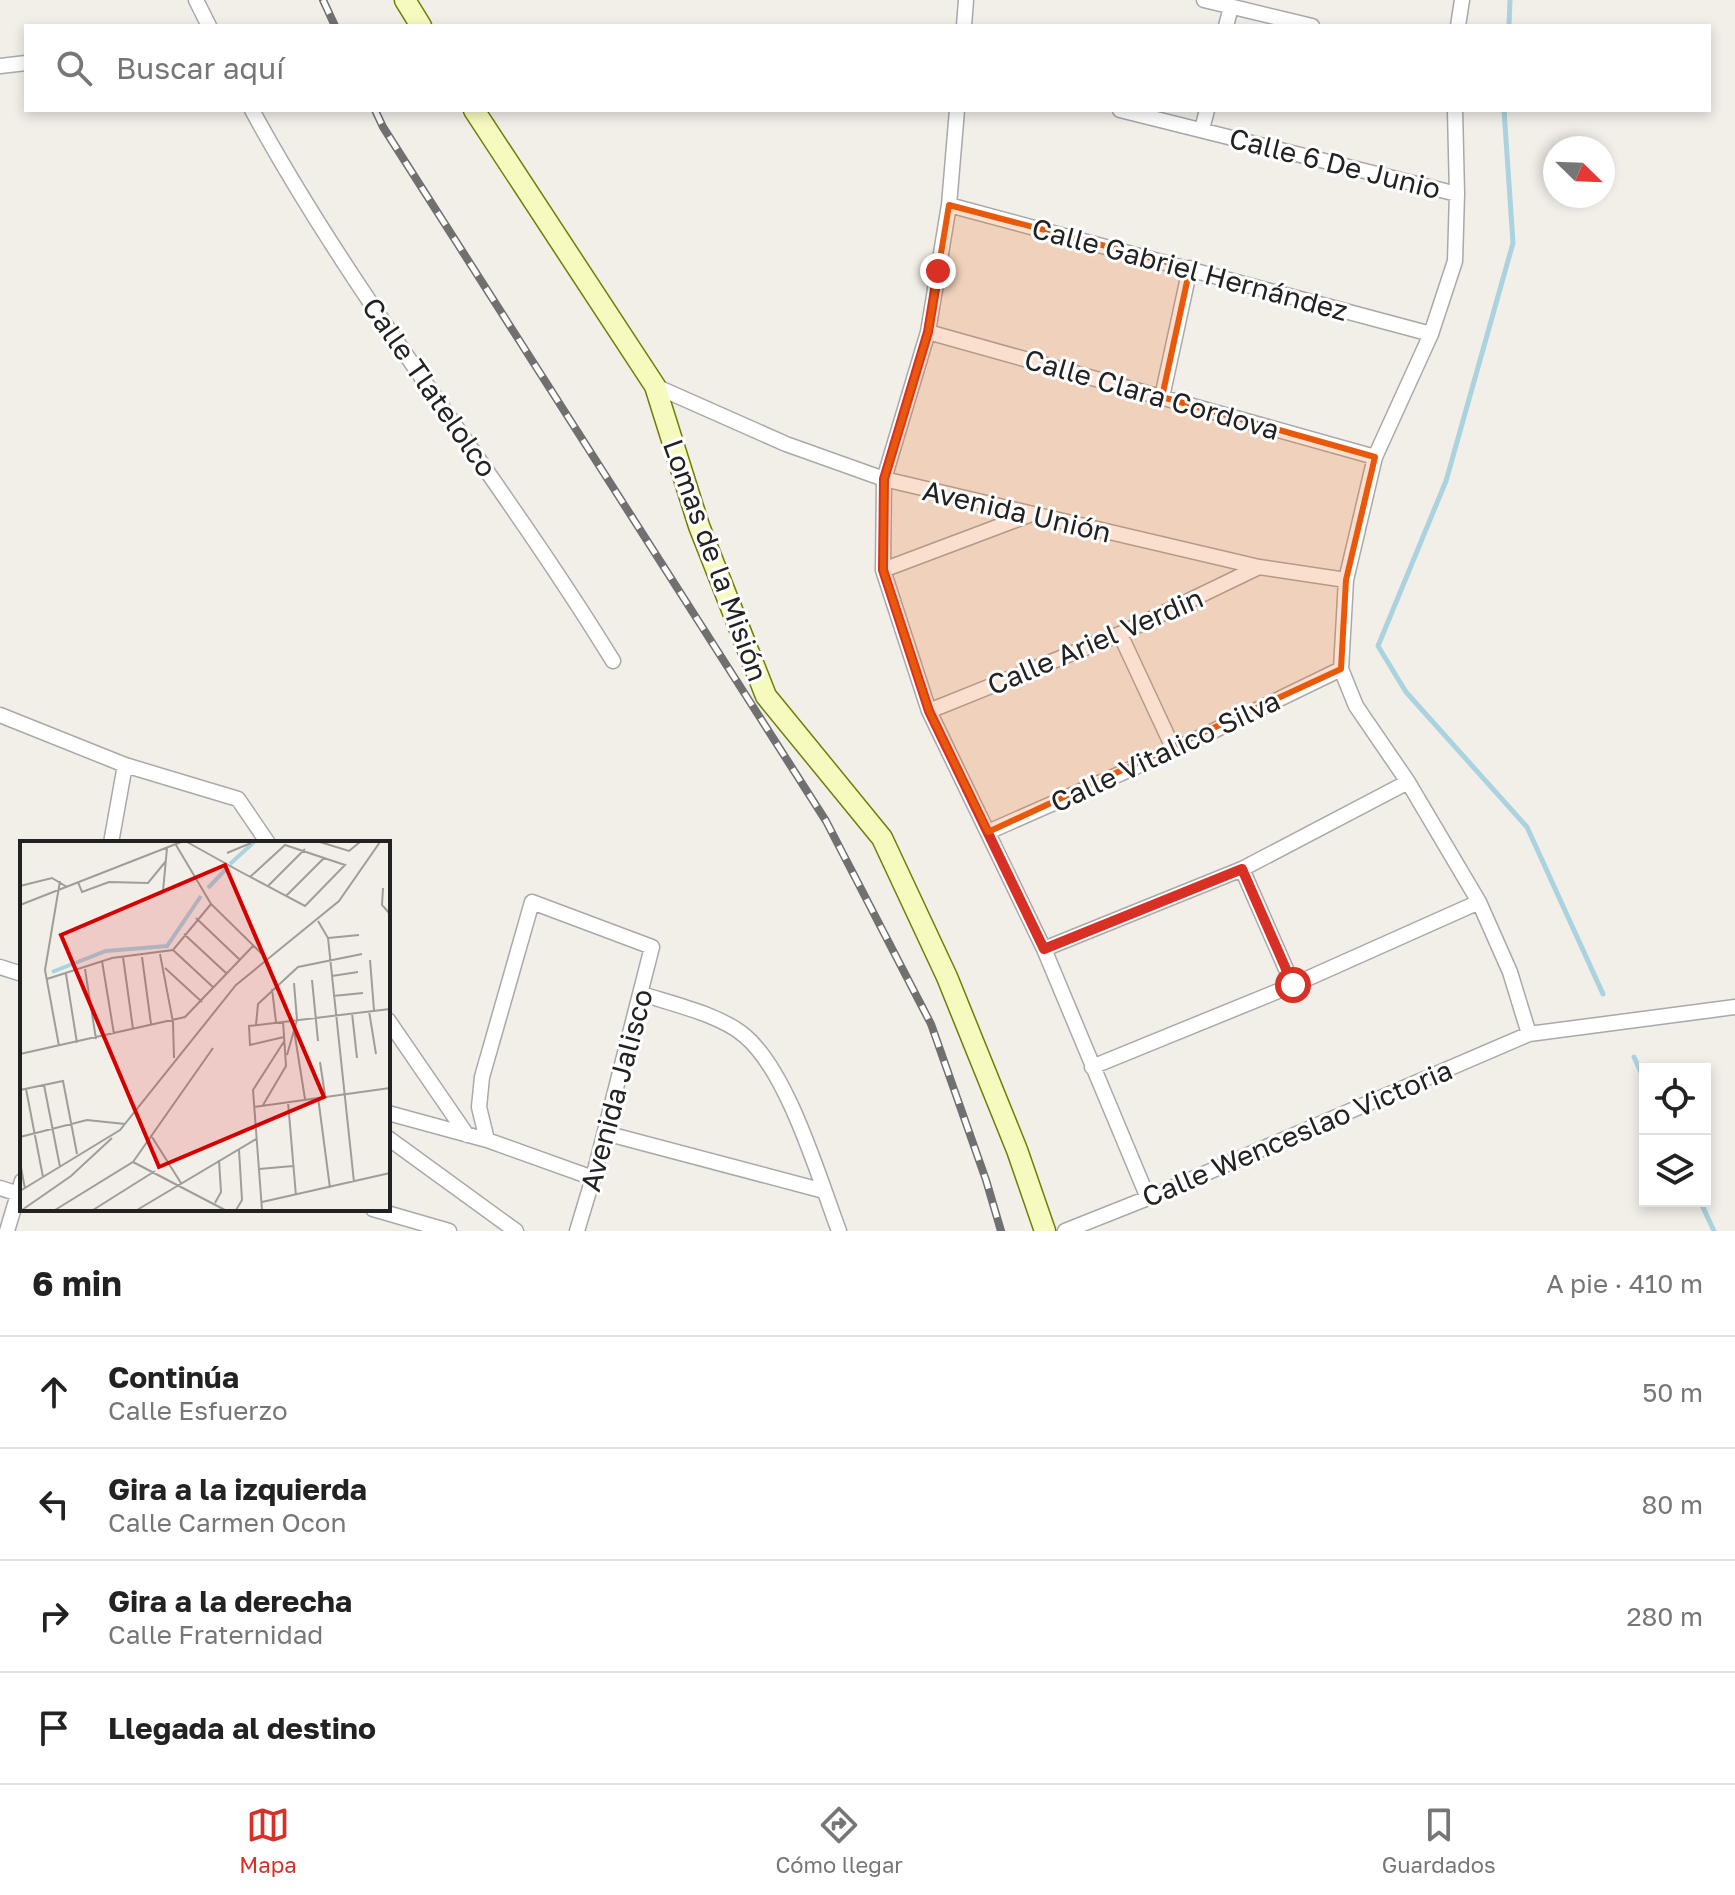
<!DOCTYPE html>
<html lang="es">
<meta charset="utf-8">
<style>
:root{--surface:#fff;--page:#f6f6f6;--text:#222;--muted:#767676;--line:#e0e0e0;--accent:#d93025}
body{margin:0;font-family:"Golos Text",sans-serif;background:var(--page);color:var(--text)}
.controls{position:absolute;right:24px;bottom:24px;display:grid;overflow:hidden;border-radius:0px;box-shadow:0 4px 12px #0003}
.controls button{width:72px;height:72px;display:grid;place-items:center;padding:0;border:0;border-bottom:2px solid var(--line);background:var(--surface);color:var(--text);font:40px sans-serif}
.compass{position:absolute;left:1543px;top:136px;width:72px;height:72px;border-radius:50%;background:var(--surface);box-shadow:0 4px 12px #0003;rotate:113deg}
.stop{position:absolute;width:24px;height:24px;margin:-18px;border:6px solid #d93025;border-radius:50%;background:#fff}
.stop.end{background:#d93025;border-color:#fff;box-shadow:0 2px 8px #0008}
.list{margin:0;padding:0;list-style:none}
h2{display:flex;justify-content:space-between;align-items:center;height:104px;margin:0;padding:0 32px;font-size:34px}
h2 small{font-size:26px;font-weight:400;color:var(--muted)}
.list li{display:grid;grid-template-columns:52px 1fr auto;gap:24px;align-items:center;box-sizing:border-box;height:112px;padding:0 32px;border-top:2px solid var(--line)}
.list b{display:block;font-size:30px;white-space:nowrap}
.list p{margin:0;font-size:26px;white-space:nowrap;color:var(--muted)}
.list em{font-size:26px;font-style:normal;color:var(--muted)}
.icon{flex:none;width:44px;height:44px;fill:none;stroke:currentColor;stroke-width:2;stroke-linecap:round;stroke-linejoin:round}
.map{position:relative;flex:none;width:1735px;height:1231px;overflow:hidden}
.search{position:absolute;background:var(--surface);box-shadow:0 4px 12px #0003;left:24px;right:24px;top:24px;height:88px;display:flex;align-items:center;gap:20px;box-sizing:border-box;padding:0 28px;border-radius:0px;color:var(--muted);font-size:30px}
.sheet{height:552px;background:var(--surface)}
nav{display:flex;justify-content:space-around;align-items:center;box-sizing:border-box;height:112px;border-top:2px solid var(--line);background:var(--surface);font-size:22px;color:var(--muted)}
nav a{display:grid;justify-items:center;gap:4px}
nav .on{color:var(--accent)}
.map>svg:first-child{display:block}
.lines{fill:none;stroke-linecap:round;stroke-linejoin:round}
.stream{stroke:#aad3df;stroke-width:5}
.street-casing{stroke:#a9a9a9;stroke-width:17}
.secondary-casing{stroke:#707d05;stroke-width:23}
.street{stroke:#fff;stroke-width:14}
.secondary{stroke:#f7fabf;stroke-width:20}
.rail-casing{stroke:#707070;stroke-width:8}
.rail{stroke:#fff;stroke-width:5;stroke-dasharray:15;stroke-linecap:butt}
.route{stroke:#d93025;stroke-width:10}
.marked{fill:#e8590c;fill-opacity:0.2;stroke:#e8590c;stroke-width:6;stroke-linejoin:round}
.labels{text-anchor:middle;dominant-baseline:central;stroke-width:6;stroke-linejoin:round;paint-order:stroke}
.street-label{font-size:28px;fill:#222;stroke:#fff}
.inset-river{fill:none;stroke:#aad3df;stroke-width:4}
.inset-road{fill:none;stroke:#9f9d99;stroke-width:2}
.view{fill:#d40000;fill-opacity:0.15;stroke:#d40000;stroke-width:4}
.inset-edge{fill:none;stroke:#222;stroke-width:4}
</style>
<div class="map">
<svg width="1735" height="1231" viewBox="0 0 1735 1231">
<rect width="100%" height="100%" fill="#f2efe9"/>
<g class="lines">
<!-- stream -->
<path class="stream" d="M1509,26L1510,0
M1504,110L1513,243L1446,481L1378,646L1406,692L1527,827L1603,994
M1634,1057L1645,1081
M1700,1201L1714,1231"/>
<defs>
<path id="street" d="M196,0L209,26
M1204,0L1312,26
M964,26L966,0
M1226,26L1231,7
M1458,26L1462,0
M0,66L26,63
M252,110C357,303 498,474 613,661
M957,110L949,205L928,332L884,479L883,570L929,711L1044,949L1148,1198
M1120,110L1457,194
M1455,110L1457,194L1455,261L1431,334L1375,457L1346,580L1341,669L1356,706L1408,782L1479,902L1510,972L1529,1034
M1202,129L1207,110
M949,205L1431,334
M928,332L1375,457
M655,386L786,444L884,479L1259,567L1346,580
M1162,397L1190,268
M883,570L1029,515
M1120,634L1174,750
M929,711L1120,634L1259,567
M0,715L125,765L238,799L268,843
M988,832L1174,750L1341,669
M111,843L125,765
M1242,869L1293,985
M1044,949L1242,869L1408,782
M0,967L22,974
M642,994C673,1004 721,1015 745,1036C788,1072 819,1178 839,1231
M388,1020L467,1135
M1092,1067L1293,985L1479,902
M388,1113L487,1140L593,1178
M605,1133L824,1191
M388,1138L516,1231
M487,1140L479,1107L482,1077L532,902L652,947L593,1178L577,1231
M0,1188L19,1194
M373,1209L449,1231
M7,1231L22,1181
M1065,1231L1148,1198L1529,1034L1735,1007"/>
<path id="secondary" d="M405,0L421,26
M474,110L655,386L699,526L766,696L882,838L947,977L1017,1150L1045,1231"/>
</defs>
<!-- street casing -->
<use href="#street" class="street-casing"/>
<!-- secondary casing -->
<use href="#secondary" class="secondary-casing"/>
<!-- street -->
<use href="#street" class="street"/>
<!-- secondary -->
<use href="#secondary" class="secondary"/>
<defs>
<path id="rail" d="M323,0L335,26
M375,110L383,127L826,821L931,1024L986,1180L1001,1231"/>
</defs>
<!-- rail casing -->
<use href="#rail" class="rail-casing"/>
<!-- rail -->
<use href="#rail" class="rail"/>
</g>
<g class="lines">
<!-- route -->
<path class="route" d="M938,271L928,332L884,479L883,570L929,711L1044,949L1242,869L1293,985"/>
</g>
<!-- marked area -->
<path class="marked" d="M949,205L1190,268L1162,397L1375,457L1346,580L1341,669L988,832L929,711L883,570L884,479L928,332Z"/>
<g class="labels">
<!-- street labels -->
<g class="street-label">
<text transform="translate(1335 163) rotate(14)">Calle 6 De Junio</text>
<text transform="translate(1190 269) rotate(15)">Calle Gabriel Hernández</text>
<text transform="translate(430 387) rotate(55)">Calle Tlatelolco</text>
<text transform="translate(1152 394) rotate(16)">Calle Clara Cordova</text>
<text transform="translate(1017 511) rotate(13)">Avenida Unión</text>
<text transform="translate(716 560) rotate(70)">Lomas de la Misión</text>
<text transform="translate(1095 641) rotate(-23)">Calle Ariel Verdin</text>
<text transform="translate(1165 751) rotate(-25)">Calle Vitalico Silva</text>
<text transform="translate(616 1090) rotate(-75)">Avenida Jalisco</text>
<text transform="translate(1297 1133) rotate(-23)">Calle Wenceslao Victoria</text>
</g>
</g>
<!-- overview -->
<g transform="translate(20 841)">
<rect width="370" height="370" fill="#f2efe9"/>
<path class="inset-river" d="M210,23L234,1M188,47L207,27M32,131L86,110L147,105L181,55"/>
<path class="inset-road" d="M167,1L221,31L285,65L325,24L265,4L230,36M300,1L329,10L340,1M156,4L191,63L245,116M207,12L231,2M58,41L62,51L89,41L128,42L146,20M0,45L32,37L47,46M248,45L285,8M363,47L362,64L370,73M143,50L147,7M266,55L304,17M0,64L161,1M176,77L220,119M298,80L308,97L334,341M164,93L206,132M308,97L339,94M153,109L194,147M140,113L153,181L154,217M103,116L113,188M122,116L131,183M350,119L354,169M82,120L94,193M145,127L182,161M65,128L76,198M46,133L57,202M312,135L338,131M27,138L92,117L153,109L191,63M292,139L298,200M252,148L256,181M313,155L343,152M349,170L356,213M332,172L337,217M236,184L238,163L278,126L342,113M274,189L285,258M264,196L230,204L229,185L370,168M39,205L25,129L40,40M0,213L165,176L234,104M267,214L277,179L274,142M300,221L305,254M24,244L40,326M6,248L23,336M0,249L43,240L57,313M298,256L310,347M268,261L276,355M243,264L266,225L263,180M234,266L370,247M0,296L67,279L105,283M132,296L161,342M0,321L5,348M113,321L193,207M239,328L273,325M0,350L100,289L216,144L319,60L360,1M242,361L370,332M195,362L201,351L199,319M2,369L51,335L92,297M35,369L113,321L205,369M73,369L135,330M117,369L236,298M216,369L222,359L219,309M242,369L233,249L265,199"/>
<path class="view" d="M205,24L304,256L139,326L41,94Z"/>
<rect width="370" height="370" class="inset-edge"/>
</g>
</svg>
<div class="controls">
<button><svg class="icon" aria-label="locate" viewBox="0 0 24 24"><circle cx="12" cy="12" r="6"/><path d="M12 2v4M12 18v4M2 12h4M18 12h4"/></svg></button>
<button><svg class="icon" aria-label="layers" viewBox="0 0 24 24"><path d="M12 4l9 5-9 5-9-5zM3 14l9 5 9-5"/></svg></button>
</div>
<svg class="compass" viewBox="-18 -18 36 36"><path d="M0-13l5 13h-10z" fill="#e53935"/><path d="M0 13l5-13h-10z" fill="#767676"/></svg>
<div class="stop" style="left:1293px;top:985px"></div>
<div class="stop end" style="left:938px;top:271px"></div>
<div class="search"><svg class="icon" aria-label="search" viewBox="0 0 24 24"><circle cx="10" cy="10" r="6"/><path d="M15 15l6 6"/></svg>Buscar aquí</div>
</div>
<section class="sheet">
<h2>6 min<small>A pie · 410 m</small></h2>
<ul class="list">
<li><svg class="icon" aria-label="ahead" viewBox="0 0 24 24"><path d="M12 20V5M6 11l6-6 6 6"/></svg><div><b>Continúa</b><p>Calle Esfuerzo</p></div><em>50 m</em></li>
<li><svg class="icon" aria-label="left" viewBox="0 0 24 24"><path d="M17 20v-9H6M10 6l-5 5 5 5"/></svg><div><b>Gira a la izquierda</b><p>Calle Carmen Ocon</p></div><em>80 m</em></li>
<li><svg class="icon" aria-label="right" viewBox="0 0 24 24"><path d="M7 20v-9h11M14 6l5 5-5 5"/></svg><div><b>Gira a la derecha</b><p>Calle Fraternidad</p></div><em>280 m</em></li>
<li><svg class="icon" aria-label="arrive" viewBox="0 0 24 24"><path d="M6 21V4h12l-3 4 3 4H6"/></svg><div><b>Llegada al destino</b></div></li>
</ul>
</section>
<nav>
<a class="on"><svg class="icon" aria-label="map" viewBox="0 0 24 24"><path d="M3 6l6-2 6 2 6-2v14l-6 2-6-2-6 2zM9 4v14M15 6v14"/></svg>Mapa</a>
<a><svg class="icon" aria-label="directions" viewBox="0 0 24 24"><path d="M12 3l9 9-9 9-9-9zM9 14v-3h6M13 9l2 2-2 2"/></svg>Cómo llegar</a>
<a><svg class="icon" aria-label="saved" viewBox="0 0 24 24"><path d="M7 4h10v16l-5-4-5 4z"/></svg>Guardados</a>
</nav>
